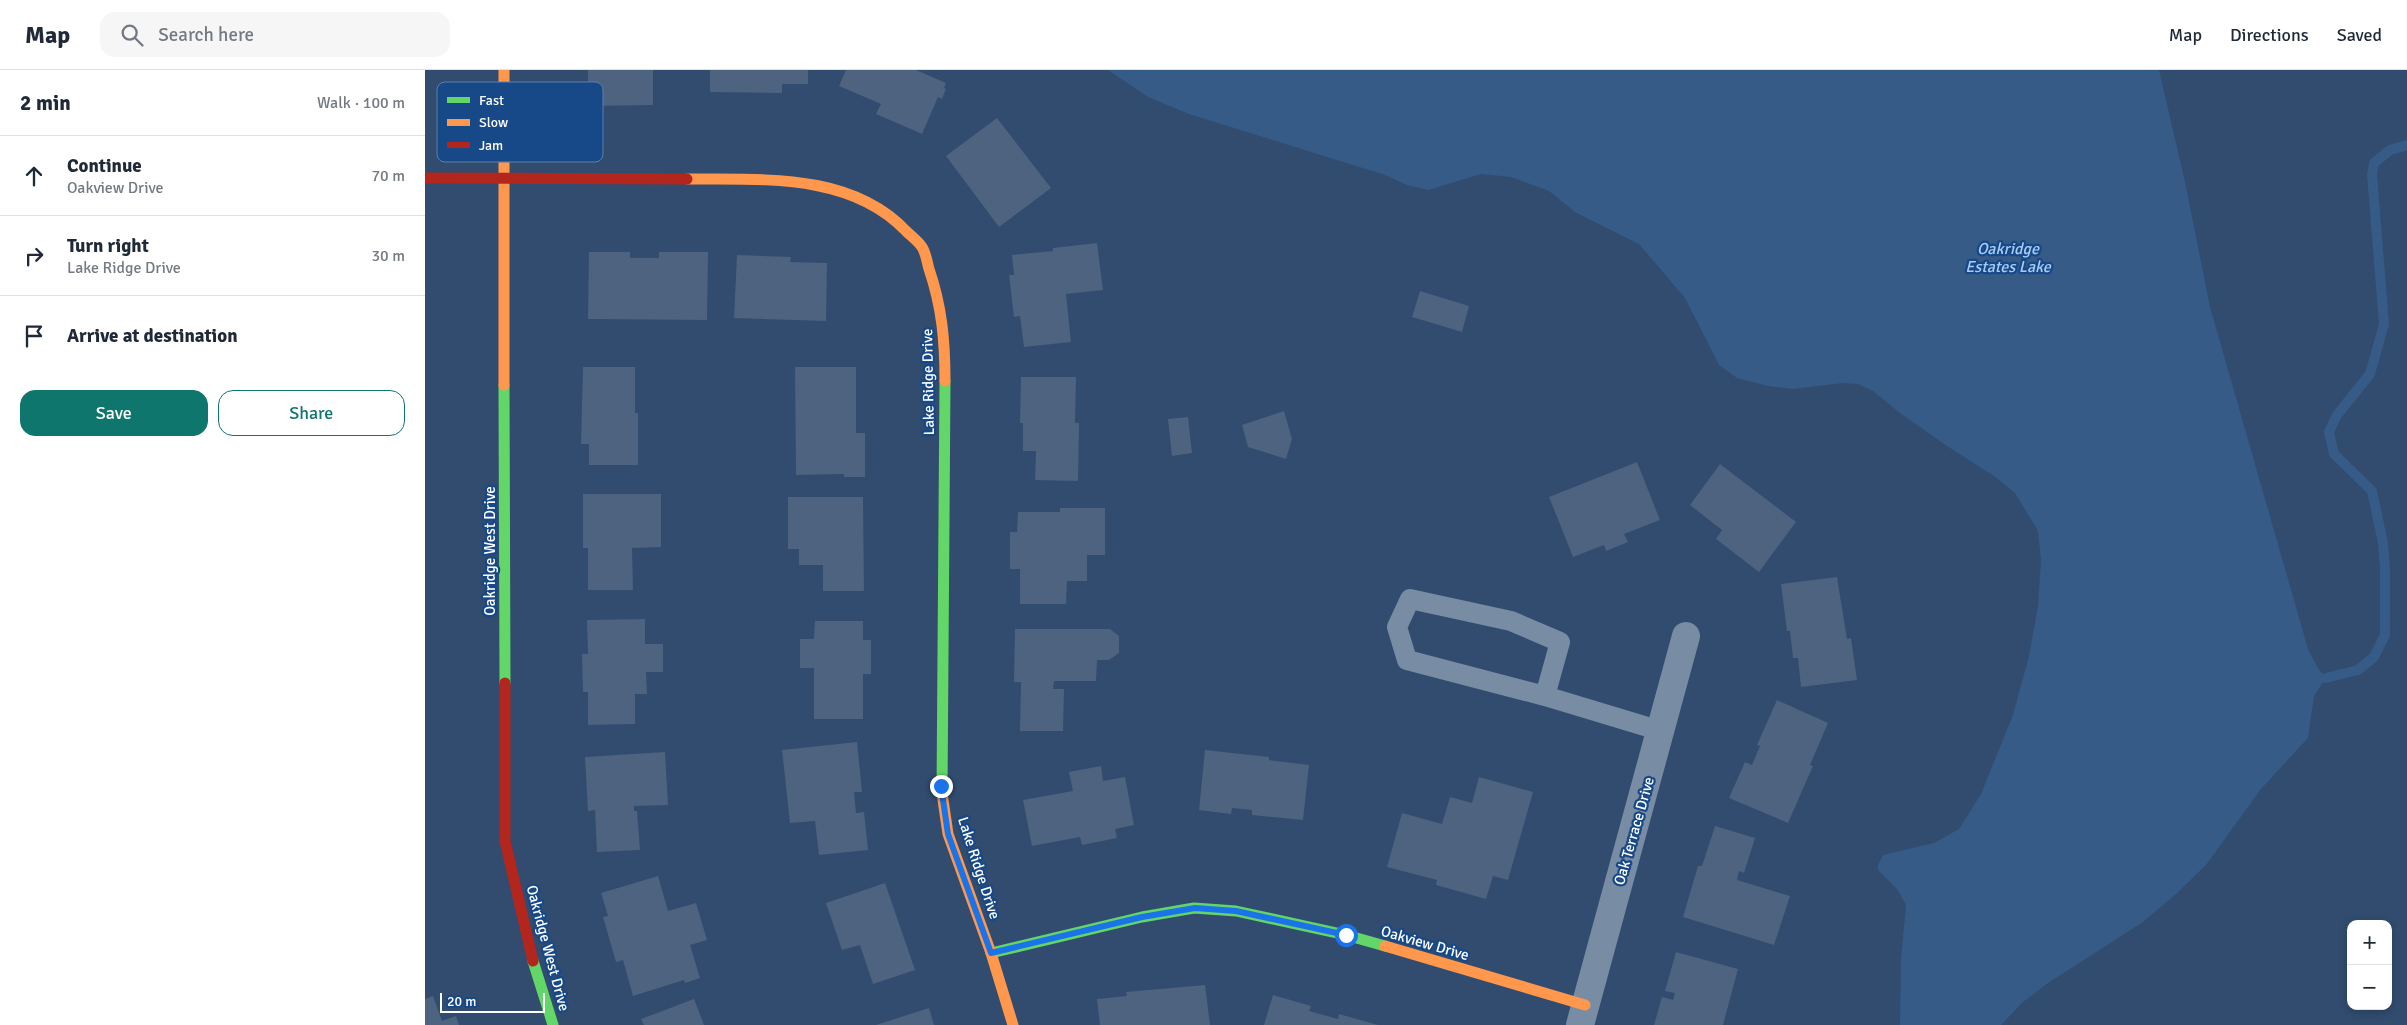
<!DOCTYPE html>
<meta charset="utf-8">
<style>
:root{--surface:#fff;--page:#f6f6f7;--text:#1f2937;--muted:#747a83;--line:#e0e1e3;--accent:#0f766e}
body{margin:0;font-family:Signika,sans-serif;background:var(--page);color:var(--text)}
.controls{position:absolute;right:15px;bottom:15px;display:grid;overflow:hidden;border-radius:10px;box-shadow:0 2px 8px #0003}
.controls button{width:45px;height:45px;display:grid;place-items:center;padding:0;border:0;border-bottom:1px solid var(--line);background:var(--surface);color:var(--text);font:25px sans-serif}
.scale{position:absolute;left:15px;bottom:12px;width:105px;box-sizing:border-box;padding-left:5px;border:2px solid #fff;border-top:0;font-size:14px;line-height:18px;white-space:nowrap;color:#fff;-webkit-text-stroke:4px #174888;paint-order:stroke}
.stop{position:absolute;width:15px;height:15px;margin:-11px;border:4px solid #1a73e8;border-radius:50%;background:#fff}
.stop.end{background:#1a73e8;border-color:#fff;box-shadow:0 1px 5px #0008}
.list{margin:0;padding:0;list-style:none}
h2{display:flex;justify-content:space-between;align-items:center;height:65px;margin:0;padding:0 20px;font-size:21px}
h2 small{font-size:16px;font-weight:400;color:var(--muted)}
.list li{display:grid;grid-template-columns:32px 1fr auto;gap:15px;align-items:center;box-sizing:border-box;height:80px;padding:0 20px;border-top:1px solid var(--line)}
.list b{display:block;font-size:19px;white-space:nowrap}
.list p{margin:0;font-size:16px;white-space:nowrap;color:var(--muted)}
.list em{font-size:16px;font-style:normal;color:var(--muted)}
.actions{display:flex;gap:10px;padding:15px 20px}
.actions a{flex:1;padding:11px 0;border:1px solid var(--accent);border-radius:15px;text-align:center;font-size:18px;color:var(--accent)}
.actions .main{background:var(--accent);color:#fff}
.icon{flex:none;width:28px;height:28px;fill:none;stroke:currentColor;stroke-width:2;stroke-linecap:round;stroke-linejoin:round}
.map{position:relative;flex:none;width:1982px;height:955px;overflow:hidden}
header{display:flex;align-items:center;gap:30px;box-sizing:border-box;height:70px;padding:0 25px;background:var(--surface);border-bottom:1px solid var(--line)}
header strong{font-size:24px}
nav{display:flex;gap:28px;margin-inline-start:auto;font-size:18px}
.search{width:350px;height:45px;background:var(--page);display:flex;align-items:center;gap:12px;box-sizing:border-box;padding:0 18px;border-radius:15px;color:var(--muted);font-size:19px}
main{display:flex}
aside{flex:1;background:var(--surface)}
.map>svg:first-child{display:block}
.water{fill:#365b87}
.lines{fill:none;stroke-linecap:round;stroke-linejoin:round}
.stream{stroke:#365b87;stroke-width:10}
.building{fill:#4d637f}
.lane{stroke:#788ca4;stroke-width:20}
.street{stroke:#788ca4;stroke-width:28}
.fast{stroke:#63d668;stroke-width:11}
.slow{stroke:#ff974d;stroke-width:11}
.jam{stroke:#b3261e;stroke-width:11}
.route{stroke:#1a73e8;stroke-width:6}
.labels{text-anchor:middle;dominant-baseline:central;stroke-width:4.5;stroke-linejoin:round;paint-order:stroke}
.street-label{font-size:15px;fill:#fff;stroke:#174888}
.water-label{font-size:16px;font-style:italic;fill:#a9ccf5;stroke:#174888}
.key{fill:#174888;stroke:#5d7fac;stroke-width:1}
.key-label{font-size:14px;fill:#fff}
</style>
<header>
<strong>Map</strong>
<div class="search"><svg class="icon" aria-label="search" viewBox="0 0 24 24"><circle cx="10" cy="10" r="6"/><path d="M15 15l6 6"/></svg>Search here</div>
<nav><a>Map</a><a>Directions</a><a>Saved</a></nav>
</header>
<main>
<aside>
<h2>2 min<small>Walk · 100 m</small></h2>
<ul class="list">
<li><svg class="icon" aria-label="ahead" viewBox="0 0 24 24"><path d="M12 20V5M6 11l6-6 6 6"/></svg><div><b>Continue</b><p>Oakview Drive</p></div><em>70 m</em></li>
<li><svg class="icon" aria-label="right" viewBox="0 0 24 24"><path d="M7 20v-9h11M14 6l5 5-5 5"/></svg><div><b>Turn right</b><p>Lake Ridge Drive</p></div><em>30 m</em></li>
<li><svg class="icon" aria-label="arrive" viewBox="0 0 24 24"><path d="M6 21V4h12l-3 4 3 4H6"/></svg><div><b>Arrive at destination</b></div></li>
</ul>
<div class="actions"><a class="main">Save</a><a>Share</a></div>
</aside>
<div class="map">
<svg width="1982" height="955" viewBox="0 0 1982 955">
<rect width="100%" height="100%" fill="#314c6e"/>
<!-- water -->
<path class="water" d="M683,0H1734L1760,112L1785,237L1883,579L1893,598L1901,608L1889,626L1883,668L1836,719L1781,795L1751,824L1718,852L1623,913L1598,932L1576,955H1475L1476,889L1481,835L1472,819L1453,800V795L1458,785L1509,773L1534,759L1556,724L1588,645L1604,586L1613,536L1616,490L1613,461L1590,423L1569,406L1522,376L1475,343L1448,321L1433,314L1418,313L1368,319L1343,316L1312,308L1294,295L1260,228L1214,174L1150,142L1124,121L1086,107L1056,104L1003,120L982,115L960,105L764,44L723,27Z"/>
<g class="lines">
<!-- stream -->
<path class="stream" d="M1901,608L1933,600L1949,587L1960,565V499L1958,473L1947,421L1909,384L1904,362L1912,345L1945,304L1959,254L1947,105L1949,93L1965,80L1982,75"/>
</g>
<!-- building -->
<path class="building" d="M163,0H228V35L163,36Z
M285,0H383V14H357V23L285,22Z
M421,0H491L521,13L519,18L521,19L517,29L513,27L497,64L451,44L456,34L414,16Z
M572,48L626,118L574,157L521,86Z
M672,173L678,220L641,224L646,272L599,277L595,246L589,247L584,205H589L587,185L628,181V178Z
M164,182H205V188H234V182H283L282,250L163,249Z
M312,185L366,187L365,192L402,193L401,251L309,248Z
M995,221L1044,236L1037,262L987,247Z
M158,297H210V343H213V395H164V374H156Z
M370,297H431V363H440V407H419V404L371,405Z
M596,307H651L650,353H654L653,411L610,410L611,381H598V353H595Z
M859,341L867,369L861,389L823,377L817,355Z
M763,347L767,383L747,386L743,349Z
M1212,392L1235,450L1199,464L1203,472L1181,481L1179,475L1148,487L1124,427Z
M1295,394L1371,452L1334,502L1291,469L1297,460L1265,435Z
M158,424H236V477L207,478L208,520H163V478H158Z
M363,427H438L439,521H398V495H374V479H363Z
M635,438H680V485H662V511H642L641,534H595V499H585V462H592L593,442H635Z
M1412,507L1422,569L1426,568L1432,610L1376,617L1373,588H1368L1365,561H1362L1356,514Z
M220,549V574H238V602H221L222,624H210V654L163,655V622H158L157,584H163L162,550Z
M390,551H438V570H446V604H438V649H389V598H375V569H389Z
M590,559H685L694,566V583L684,590H672L671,611H629L628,619H639L638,661H595L596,612H589Z
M1352,630L1403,653L1385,695L1388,696L1363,753L1304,728L1320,692L1327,695L1335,676L1332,675Z
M432,672L437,722H429L431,743L439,742L443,780L394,785L390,751L365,753L357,680Z
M780,680L844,687V690L884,695L878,750L827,745V740L807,738L806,744L774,740Z
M240,682L243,735L209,736V741H212L215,780L172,782L170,740L163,741L160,687Z
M676,696L678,711L700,707L709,755L690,759L692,768L657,775L655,767L607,776L598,730L648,721L644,702Z
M1054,707L1108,722L1083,810L1068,806L1061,829L1011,815L1012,810L962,797L977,743L1017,754L1025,727L1047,733Z
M1290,756L1330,768L1319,803L1314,801L1312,810L1365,826L1349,875L1258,847L1273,796H1277Z
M233,806L243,841L271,833L282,870L265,875L275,908L260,913L259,910L208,926L198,890L191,892L178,847L183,846L176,823Z
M460,813L490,900L448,914L435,875L417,880L401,833Z
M1251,882L1313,899L1298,955H1229L1237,927L1248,930L1250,923L1240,921Z
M780,915L785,955H675L672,929L702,926L701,922Z
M848,925L886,936L884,941L913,949L914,944L953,955H839Z
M8,926L17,951L31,946L34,955H0V929Z
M269,929L279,955H219L216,949Z
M504,938L509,955H451Z"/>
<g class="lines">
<!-- lane -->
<path class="lane" d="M1120,626L1135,572L1086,551L985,529L972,557L982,590L1120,626L1236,661"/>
<!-- street -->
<path class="street" d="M1155,955L1261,566"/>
<!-- fast -->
<path class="fast" d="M79,315L80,613
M517,723L520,311
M566,883L717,847L769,838L811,841L921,865L960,876
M108,891L128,955"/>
<!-- slow -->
<path class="slow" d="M79,0V315
M262,109C336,110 425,102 481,161C486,166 493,171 497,177C501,183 502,192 504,199C517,237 520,271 520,311
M517,723L523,764L566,883L588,955
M960,876L1160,935"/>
<!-- jam -->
<path class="jam" d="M0,108L262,109
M80,613V771L108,891"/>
</g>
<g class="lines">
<!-- route -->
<path class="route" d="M516,716L523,764L566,883L717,847L770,838L811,841L921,865"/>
</g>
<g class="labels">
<!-- street labels -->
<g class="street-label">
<text transform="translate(503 312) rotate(-91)">Lake Ridge Drive</text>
<text transform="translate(65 481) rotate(-90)">Oakridge West Drive</text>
<text transform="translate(1209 761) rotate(-74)">Oak Terrace Drive</text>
<text transform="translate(554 798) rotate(72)">Lake Ridge Drive</text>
<text transform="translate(1000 873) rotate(16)">Oakview Drive</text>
<text transform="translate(123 878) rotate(75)">Oakridge West Drive</text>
</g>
<!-- water labels -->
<g class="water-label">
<text x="1583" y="179">Oakridge<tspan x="1583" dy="18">Estates Lake</tspan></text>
</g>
</g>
<!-- legend -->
<rect x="12" y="12" width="166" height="80" rx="8" class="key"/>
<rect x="22" y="27" width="23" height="6" fill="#63d668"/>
<rect x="22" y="49" width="23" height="7" fill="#ff974d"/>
<rect x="22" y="72" width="23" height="6" fill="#b3261e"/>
<g class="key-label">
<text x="54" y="35">Fast</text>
<text x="54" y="57">Slow</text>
<text x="54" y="80">Jam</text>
</g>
</svg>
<div class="controls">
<button>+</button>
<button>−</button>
</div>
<div class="scale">20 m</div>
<div class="stop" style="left:921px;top:865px"></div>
<div class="stop end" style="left:516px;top:716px"></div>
</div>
</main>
